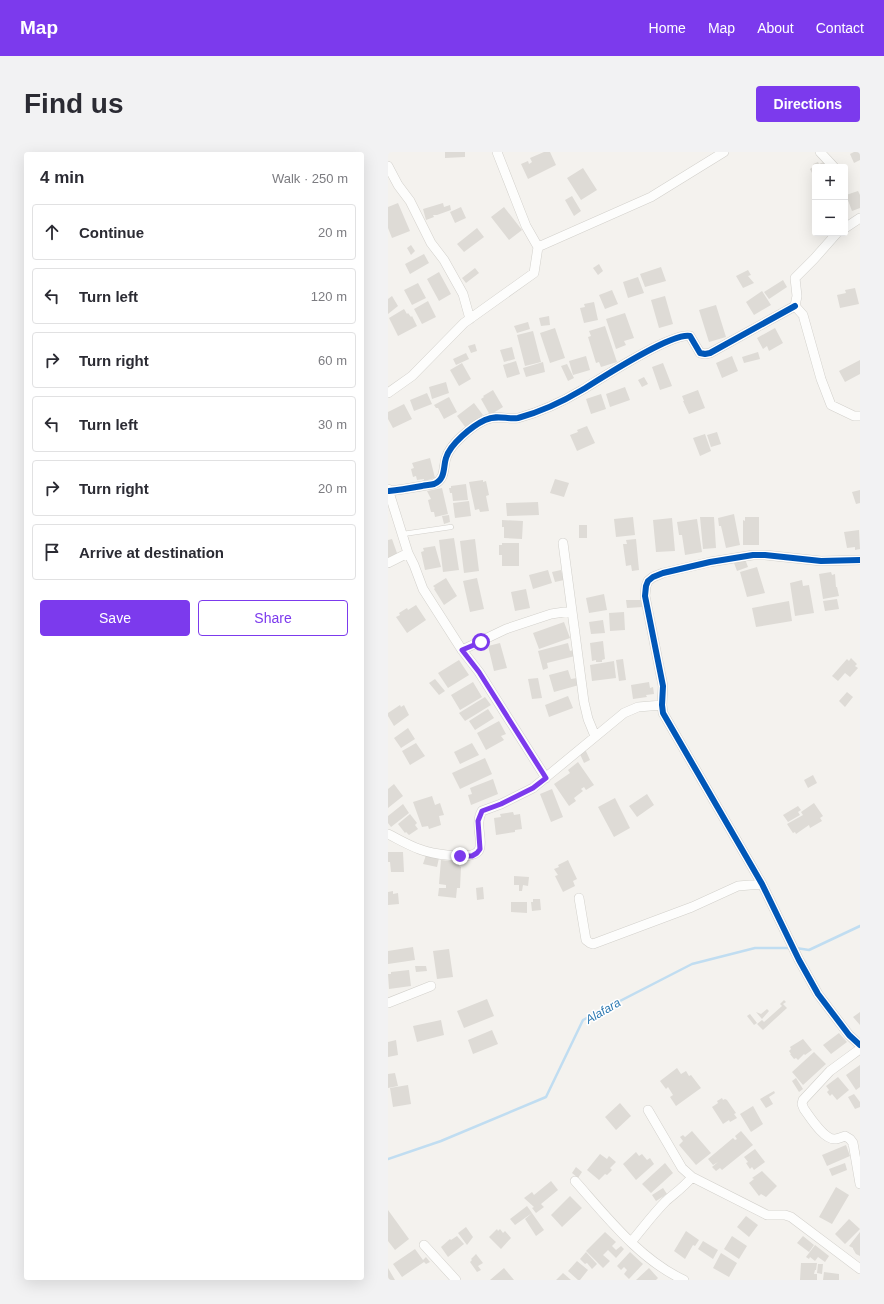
<!DOCTYPE html>
<meta charset="utf-8">
<style>
:root{--surface:#fff;--page:#f2f2f3;--text:#2b2b33;--muted:#7c7c81;--line:#e1e1e2;--accent:#7c3aed}
body{margin:0;font-family:Helvetica,sans-serif;background:var(--page);color:var(--text)}
.controls{position:absolute;right:12px;top:12px;display:grid;overflow:hidden;border-radius:4px;box-shadow:0 4px 16px #0002}
.controls button{width:36px;height:36px;display:grid;place-items:center;padding:0;border:0;border-bottom:1px solid var(--line);background:var(--surface);color:var(--text);font:20px sans-serif}
.stop{position:absolute;width:12px;height:12px;margin:-9px;border:3px solid #7c3aed;border-radius:50%;background:#fff}
.stop.end{background:#7c3aed;border-color:#fff;box-shadow:0 1px 4px #0008}
.list{margin:0;padding:0;list-style:none}
h2{display:flex;justify-content:space-between;align-items:center;height:52px;margin:0;padding:0 16px;font-size:17px}
h2 small{font-size:13px;font-weight:400;color:var(--muted)}
.list li{display:grid;grid-template-columns:26px 1fr auto;gap:12px;align-items:center;box-sizing:border-box;height:56px;margin:0 8px 8px;padding:0 8px;border:1px solid var(--line);border-radius:4px}
.list b{display:block;font-size:15px;white-space:nowrap}
.list em{font-size:13px;font-style:normal;color:var(--muted)}
.actions{display:flex;gap:8px;padding:12px 16px}
.actions a{flex:1;padding:9px 0;border:1px solid var(--accent);border-radius:4px;text-align:center;font-size:14px;color:var(--accent)}
.actions .main{background:var(--accent);color:#fff}
.icon{flex:none;width:22px;height:22px;fill:none;stroke:currentColor;stroke-width:2;stroke-linecap:round;stroke-linejoin:round}
.map{position:relative;flex:none;width:472px;height:1128px;overflow:hidden;border-radius:4px}
header{display:flex;align-items:center;gap:24px;box-sizing:border-box;height:56px;padding:0 20px;background:var(--accent);color:#fff}
header strong{font-size:19px}
nav{display:flex;gap:22px;margin-inline-start:auto;font-size:14px}
.intro{display:flex;align-items:center;justify-content:space-between;box-sizing:border-box;height:96px;padding:0 24px}
h1{margin:0;font-size:28px}
.button{padding:10px 18px;border-radius:4px;background:var(--accent);color:#fff;font-size:14px;font-weight:700}
main{display:flex;gap:24px;padding:0 24px}
aside{flex:1;background:var(--surface);border-radius:4px;box-shadow:0 4px 16px #0002}
.map>svg:first-child{display:block}
.lines{fill:none;stroke-linecap:round;stroke-linejoin:round}
.stream{stroke:#c0ddf1;stroke-width:2.5}
.building{fill:#dedbd6}
.service-casing{stroke:#d2d0cb;stroke-width:5.5}
.minor-casing{stroke:#d2d0cb;stroke-width:10}
.service{stroke:#fdfdfc;stroke-width:4.5}
.minor{stroke:#fdfdfc;stroke-width:9}
.cycleway-casing{stroke:#fff;stroke-width:8}
.cycleway{stroke:#0057b8;stroke-width:6}
.route{stroke:#7c3aed;stroke-width:5}
.labels{text-anchor:middle;dominant-baseline:central;stroke-width:3;stroke-linejoin:round;paint-order:stroke}
.water-label{font-size:12px;font-style:italic;fill:#2e7ab2;stroke:#fff}
</style>
<header>
<strong>Map</strong>
<nav><a>Home</a><a>Map</a><a>About</a><a>Contact</a></nav>
</header>
<div class="intro"><h1>Find us</h1><a class="button">Directions</a></div>
<main>
<aside>
<h2>4 min<small>Walk · 250 m</small></h2>
<ul class="list">
<li><svg class="icon" aria-label="ahead" viewBox="0 0 24 24"><path d="M12 20V5M6 11l6-6 6 6"/></svg><div><b>Continue</b></div><em>20 m</em></li>
<li><svg class="icon" aria-label="left" viewBox="0 0 24 24"><path d="M17 20v-9H6M10 6l-5 5 5 5"/></svg><div><b>Turn left</b></div><em>120 m</em></li>
<li><svg class="icon" aria-label="right" viewBox="0 0 24 24"><path d="M7 20v-9h11M14 6l5 5-5 5"/></svg><div><b>Turn right</b></div><em>60 m</em></li>
<li><svg class="icon" aria-label="left" viewBox="0 0 24 24"><path d="M17 20v-9H6M10 6l-5 5 5 5"/></svg><div><b>Turn left</b></div><em>30 m</em></li>
<li><svg class="icon" aria-label="right" viewBox="0 0 24 24"><path d="M7 20v-9h11M14 6l5 5-5 5"/></svg><div><b>Turn right</b></div><em>20 m</em></li>
<li><svg class="icon" aria-label="arrive" viewBox="0 0 24 24"><path d="M6 21V4h12l-3 4 3 4H6"/></svg><div><b>Arrive at destination</b></div></li>
</ul>
<div class="actions"><a class="main">Save</a><a>Share</a></div>
</aside>
<div class="map">
<svg width="472" height="1128" viewBox="0 0 472 1128">
<rect width="100%" height="100%" fill="#f4f2ee"/>
<g class="lines">
<!-- stream -->
<path class="stream" d="M408,796L421,798L472,774
M0,1007L53,989L158,945L195,868L304,812L367,796H403"/>
</g>
<!-- building -->
<path class="building" d="M57,0H77V5L57,6Z
M156,0H162L168,13L140,27L133,12L140,9L141,12L144,10L142,6Z
M466,0H472V8L466,11L462,2Z
M438,9L441,15H427V27L422,17L426,14L425,12L430,10L431,12Z
M195,16L209,38L193,48L179,26Z
M470,39L472,43V56L464,59L458,43Z
M184,44L193,59L186,64L177,48Z
M10,51L22,79L4,86L0,76V55Z
M55,51L56,55L62,53L63,58L49,63H45L46,65L38,68L35,57Z
M73,55L78,66L67,71L62,60Z
M116,55L134,78L121,88L103,65Z
M89,76L96,85L76,100L69,92Z
M23,93L27,99L23,103L19,96Z
M36,102L41,111L22,122L17,112Z
M211,112L215,119L210,123L205,116Z
M273,115L278,129L257,135L252,122Z
M87,116L91,121L78,131L74,126Z
M360,118L363,123L360,124L366,131L355,136L348,124Z
M51,120L63,142L51,149L39,127Z
M250,125L256,141L240,146L235,130Z
M395,128L399,135L381,147L376,140Z
M30,131L38,146L24,153L16,138Z
M467,136L471,152L452,156L449,143L458,141L457,138Z
M224,138L230,152L217,157L211,143Z
M374,139L383,153L366,163L358,150Z
M4,144L10,154L0,162V147Z
M277,144L285,172L271,176L263,148Z
M40,149L48,165L34,172L26,157Z
M206,150L210,168L196,171L192,156L197,155L196,152Z
M328,153L338,185L321,190L311,158Z
M16,157L19,162L20,161L23,165L24,164L29,174L10,184L1,166Z
M237,161L246,186L236,189L238,193L228,197L218,167Z
M161,164L162,173L153,174L151,166Z
M140,170L142,177L129,181L126,174Z
M217,174L229,210L213,215L211,210L208,211L200,185L203,184L201,179Z
M167,176L177,206L162,211L152,181Z
M387,176L395,191L381,199L379,194L375,197L369,186Z
M145,179L153,210L137,214L129,183Z
M87,192L89,199L83,201L80,194Z
M124,195L127,207L116,210L112,198Z
M370,200L372,207L356,211L354,205Z
M78,201L81,207L68,213L65,207Z
M198,204L202,218L185,223L181,209Z
M344,204L350,219L334,226L328,211Z
M472,208V222L457,230L451,219Z
M128,209L132,222L119,226L115,213Z
M155,210L157,220L138,225L135,216Z
M74,211L83,227L71,234L62,218Z
M275,211L284,234L272,238L264,215Z
M179,212L186,226L180,229L173,214Z
M256,225L260,232L254,235L250,228Z
M58,230L61,241L44,247L41,235Z
M237,235L242,248L222,255L218,242Z
M105,238L115,255L102,263L93,247L96,245L95,244Z
M310,238L317,256L301,262L295,249H296L294,244Z
M39,241L44,252L26,259L22,248Z
M213,242L218,257L203,262L198,247Z
M61,245L69,260L56,267L50,256H48L46,253Z
M86,251L95,263L78,276L69,264Z
M16,252L24,267L5,276L0,267V260Z
M199,274L207,291L189,299L182,283L190,280L189,278Z
M329,280L333,292L323,295L319,283Z
M317,282L323,299L312,304L305,286Z
M42,306L47,326L36,329V327L29,328L28,324L25,325L23,317L26,316L24,311Z
M167,327L181,331L176,345L162,341Z
M95,328V330L98,329L101,343L98,344L101,359L92,360L91,357L87,358L81,330Z
M78,332L80,348L65,349L64,341H62L61,336H63V334Z
M54,336L60,362L47,365L46,360H43L40,348L43,347L39,339Z
M472,338V351L468,352L464,340Z
M81,349L83,364L67,366L65,351Z
M150,350L151,363L119,364L118,351Z
M346,362L352,393L338,396L333,374H331L330,366Z
M61,363L62,370L56,372L54,364Z
M245,365L247,383L228,385L226,367Z
M312,365H326L328,396L315,397Z
M357,365H371V393H355V368L357,369Z
M284,366L287,399L268,400L265,368Z
M309,367L314,400L297,403L294,383H291L289,370Z
M114,368L135,369L134,387L116,386V375H114Z
M191,373H199V386H191Z
M471,378L472,397L467,398V395L459,396L456,380Z
M66,386L71,418L55,420L51,388Z
M4,387L10,404L0,407V388Z
M87,387L91,419L76,421L72,389Z
M248,387L251,418L244,419L243,413L238,414L235,392H239L238,388Z
M114,391H131V414H114V403H111V393H114Z
M47,394L53,415L37,418L33,400L36,399L35,396Z
M357,407L360,415L349,419L346,411Z
M369,415L377,441L359,445L352,420Z
M160,418L164,431L145,437L141,423Z
M173,418L176,428L167,430L164,420Z
M443,420L444,423L447,422L448,435H449L451,444L435,447L431,422Z
M58,426L69,444L56,453L46,437L47,436L45,434Z
M89,426L96,457L82,460L75,429Z
M414,428L415,434L421,433L426,461L407,464L402,431Z
M138,437L142,456L127,459L123,440Z
M216,442L219,458L201,461L198,446Z
M449,447L451,457L437,459L435,449Z
M238,448H255V455L239,456Z
M401,449L404,469L368,475L364,456Z
M28,453L38,468L19,481L8,465L12,463L11,461L19,456L20,458Z
M236,460L237,478L222,479L221,461Z
M215,468L217,481L203,482L201,470Z
M176,470L182,486L151,497L145,481Z
M215,489L217,507L214,508V510H208V508L204,509L202,491Z
M112,491L119,516L106,519L100,494Z
M180,491L182,499L185,498L187,504L159,511L160,516L155,518L150,499Z
M463,506L469,512L467,514L470,516L462,525L457,521L450,529L444,524L459,507L461,509Z
M235,507L238,528L231,529L228,508Z
M71,508L81,523L60,536L50,521Z
M226,509L228,526L204,529L202,513Z
M180,518L183,527L189,526L191,533L166,540L161,523Z
M150,526L154,546L144,547L140,527Z
M47,527L57,539L51,543L41,531Z
M85,530L94,545L72,558L63,543Z
M261,530L262,536L265,535L266,542L258,543L259,545L245,547L243,533Z
M459,540L465,545L457,555L451,549Z
M180,544L185,556L161,565L157,553Z
M97,545L103,553L77,569L71,561Z
M12,553L13,555L16,553L21,563L6,574L0,564V561Z
M100,557L106,566L87,578L81,569Z
M111,569L118,582L113,584L116,588L98,598L89,581Z
M20,576L27,587L13,596L6,586Z
M28,591L37,604L22,613L14,599Z
M84,591L91,603L72,612L66,600Z
M197,597L202,608L196,611L191,600Z
M97,606L104,622L72,637L64,621Z
M190,610L206,633L198,638L196,635L193,637L195,639L186,646L188,649L181,654L166,632L182,621L180,618Z
M425,623L429,631L420,636L416,628Z
M105,627L110,642L83,653L80,643L84,642L82,636Z
M6,632L15,644L0,656V637Z
M164,637L175,665L163,670L152,642Z
M259,642L266,653L249,665L241,654Z
M44,644L47,653L52,651L56,663L51,664L53,673L41,677L40,674L34,675L25,650Z
M227,646L242,676L226,685L210,655Z
M426,651L435,664L432,666L434,669L422,676L421,673L408,682L407,680L405,681L399,672L415,663L413,660Z
M15,652L21,661L3,675L0,671V664Z
M410,654L413,658L410,660L412,663L400,670L395,663Z
M125,660L126,663L132,662L134,677L127,678V680L108,683L106,666L113,665L112,662Z
M22,662L29,671L27,673L30,677L21,683L18,680L17,681L10,672Z
M0,700H15L16,720H3L2,710H0Z
M38,703L51,706L49,715L35,712Z
M53,708L71,710V714L73,715L72,736H69L68,746L50,744L51,736H58V733L51,732Z
M180,708L189,727L185,729L187,734L175,740L167,724L170,723L166,717L171,715L170,713Z
M126,724L141,725L140,734L135,733L134,739H131V733H126Z
M95,735L96,747L89,748L88,736Z
M5,739V742L10,741L11,752L0,753V740Z
M145,747H152L153,758L144,759L143,750H145Z
M123,750H139V761L123,760Z
M25,795L27,808L0,812V799Z
M61,797L65,825L49,827L45,799Z
M27,814H38L39,819L28,820Z
M21,818L23,834L1,837L0,822H3V820Z
M99,847L106,864L76,876L69,859Z
M396,848L398,850L395,852L399,856L375,878L369,872L374,868L376,870L394,854L392,852Z
M379,857L381,859L374,867L368,860L373,862Z
M472,860V873L465,865Z
M362,862L369,871L366,873L359,864Z
M53,868L56,883L29,890L25,874Z
M104,878L110,892L85,902L80,888Z
M451,881L459,890L443,902L435,893Z
M415,887L424,898L417,903L416,902L410,908L408,906L406,907L402,902H403L401,899L403,897L402,895Z
M8,888L10,903L0,905V890Z
M426,900L438,912L415,933L404,920Z
M472,913V935L468,938L458,923Z
M289,916L293,922L298,919L301,924L303,923L313,936L288,954L282,945L285,943L280,935L278,937L272,929Z
M7,921L10,934L0,936V922Z
M450,925L461,938L449,948L444,942L442,944L439,940L441,938L438,934Z
M408,926L415,937L411,940L404,929Z
M20,933L23,952L5,955L2,936Z
M386,939L387,941L381,945L385,952L378,956L372,947Z
M466,942L472,950V955L467,957L460,945Z
M334,946L335,948L337,947L339,948L348,961L346,962L349,966L342,970L341,968L335,972L324,955L330,951L329,949Z
M232,951L243,964L228,978L217,965Z
M365,954L375,972L363,980L352,962Z
M304,979L323,1001L308,1013L291,993L295,989L292,985L295,983L297,985Z
M353,979L365,993L334,1018L332,1016L328,1019L324,1015L330,1010L325,1013L320,1007L345,986L347,988L349,987L347,984Z
M458,993L462,1004L439,1014L434,1003Z
M367,997L377,1010L366,1018L364,1015L362,1017L358,1011L360,1010L356,1005Z
M248,1000L251,1004L254,1002L259,1008L262,1006L266,1012L248,1028L235,1012Z
M212,1002L219,1007L221,1004L228,1010L222,1016L224,1018L219,1023L217,1022L211,1028L199,1018Z
M277,1011L285,1021L263,1041L254,1032Z
M457,1011L459,1018L444,1024L441,1017Z
M188,1015L194,1020L190,1026L184,1021Z
M374,1019L389,1034L378,1045L373,1042L371,1044L361,1031L366,1027L364,1026Z
M163,1029L170,1038L153,1052L156,1055L148,1061L144,1056L146,1055L136,1046L144,1040L146,1043Z
M448,1035L461,1043L444,1072L431,1065Z
M275,1036L279,1042L268,1049L264,1043Z
M182,1044L194,1056L174,1075L163,1063Z
M139,1054L144,1061L127,1073L122,1067Z
M0,1058L21,1087L7,1098L0,1089Z
M144,1061L156,1078L148,1084L137,1067Z
M358,1064L370,1073L361,1085L349,1075Z
M461,1067L472,1077L457,1092L447,1082Z
M78,1075L85,1085L79,1093L70,1081Z
M109,1077L110,1079L112,1077L115,1081L117,1079L123,1086L113,1097L101,1085Z
M298,1079L311,1088L307,1094L305,1093L297,1107L286,1099Z
M217,1080L228,1090L224,1094L228,1098L233,1094L236,1097L228,1106L220,1098L215,1103L222,1109L215,1116L198,1099Z
M472,1080V1104L468,1102L465,1097V1096L461,1094Z
M69,1084L76,1092L60,1105L53,1095L62,1087L63,1088Z
M344,1084L359,1094L351,1107L336,1097Z
M415,1084L426,1093L421,1100L409,1091Z
M315,1089L330,1098L325,1107L310,1097Z
M427,1093L441,1104L437,1110L430,1105L427,1109L422,1105L421,1107L418,1105Z
M27,1097L35,1108L38,1105L42,1110L38,1112L36,1110L14,1125L5,1112Z
M198,1100L209,1112L204,1117L199,1111L197,1112L192,1107Z
M242,1100L255,1112L241,1127L236,1122L239,1118L236,1115L233,1118L229,1114Z
M333,1101L349,1111L341,1125L325,1116Z
M88,1102L95,1111L90,1114L93,1118L89,1120L82,1110L84,1108L83,1107Z
M189,1109L200,1118L192,1128H190L180,1119Z
M413,1111H429L428,1118H427L426,1122H429V1128H412Z
M430,1112H435L434,1122L429,1121Z
M0,1116L7,1128H0Z
M116,1116L126,1128H102Z
M261,1116L270,1126L268,1128H248Z
M436,1120L451,1122V1128H435Z
M175,1121L183,1128H168Z"/>
<g class="lines">
<defs>
<path id="service" d="M15,382L63,375"/>
<path id="minor" d="M109,0L138,74L150,95
M432,0L446,15
M0,14L10,33L22,49L43,91L56,108L75,142L82,167
M457,76L472,66
M449,81L426,107L407,126L409,144L407,154L415,163L433,227L443,253L466,264H472
M0,241L24,224L76,171L146,121L150,95L263,45L336,0
M0,337L20,401L26,413L35,437L74,498L91,520L158,626
M1,339C12,338 23,336 34,334C37,333 42,333 46,332C58,327 55,315 58,306C62,292 84,274 97,268C110,262 119,268 130,266C152,260 174,250 194,238C212,227 284,180 302,184L312,201L317,202L322,201L407,154
M175,391L196,550L200,567L207,584
M472,408L433,409L377,403H365L322,410L275,421L265,425L260,429L258,434L257,444L275,534L274,553L275,561L374,732L411,808L430,842L461,883L472,893
M0,411L20,401
M74,498L118,477L163,462L183,459
M0,682C10,687 20,693 31,697C41,701 85,710 91,698C96,689 86,673 94,659L113,652L145,636L236,561L250,555L274,553
M191,746L198,788L202,791L205,792L304,755L350,734L374,732
M0,851L43,834
M472,897L442,919L415,948L414,952L416,957C422,965 436,988 447,987C450,987 454,985 457,984L462,987L465,991L472,1032
M260,958L294,1016L304,1025L379,1063H397L403,1065L472,1117
M187,1029C218,1064 252,1108 296,1128
M243,1090C255,1076 265,1062 278,1049C287,1041 296,1035 304,1025
M36,1093L68,1128"/>
</defs>
<!-- service casing -->
<use href="#service" class="service-casing"/>
<!-- minor casing -->
<use href="#minor" class="minor-casing"/>
<!-- service -->
<use href="#service" class="service"/>
<!-- minor -->
<use href="#minor" class="minor"/>
<defs>
<path id="cycleway" d="M1,339C12,338 23,336 34,334C37,333 42,333 46,332C58,327 55,315 58,306C62,292 84,274 97,268C110,262 119,268 130,266C152,260 174,250 194,238C212,227 284,180 302,184L312,201L317,202L322,201L407,154
M472,408L433,409L377,403H365L322,410L275,421L265,425L260,429L258,434L257,444L275,534L274,553L275,561L374,732L411,808L430,842L461,883L472,893"/>
</defs>
<!-- cycleway casing -->
<use href="#cycleway" class="cycleway-casing"/>
<!-- cycleway -->
<use href="#cycleway" class="cycleway"/>
</g>
<g class="lines">
<!-- route -->
<path class="route" d="M72,704H84L89,701L92,697L90,669L94,659L113,652L145,636L158,626L91,520L74,498L93,490"/>
</g>
<g class="labels">
<!-- water labels -->
<g class="water-label">
<text transform="translate(215 859) rotate(-30)">Alafara</text>
</g>
</g>
</svg>
<div class="controls">
<button>+</button>
<button>−</button>
</div>
<div class="stop" style="left:93px;top:490px"></div>
<div class="stop end" style="left:72px;top:704px"></div>
</div>
</main>
